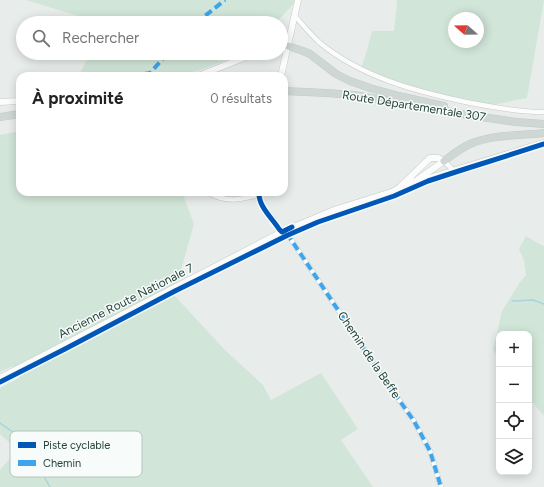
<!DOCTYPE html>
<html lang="fr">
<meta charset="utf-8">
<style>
:root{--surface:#fff;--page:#f2f2f2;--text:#222;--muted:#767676;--line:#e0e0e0}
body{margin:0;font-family:Figtree,sans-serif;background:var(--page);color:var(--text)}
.controls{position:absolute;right:12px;bottom:12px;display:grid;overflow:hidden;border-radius:8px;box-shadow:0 2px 10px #0003}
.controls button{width:36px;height:36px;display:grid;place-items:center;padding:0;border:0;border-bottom:1px solid var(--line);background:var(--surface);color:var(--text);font:20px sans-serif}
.compass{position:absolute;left:448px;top:12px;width:36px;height:36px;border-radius:50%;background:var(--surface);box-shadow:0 2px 10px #0003;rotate:290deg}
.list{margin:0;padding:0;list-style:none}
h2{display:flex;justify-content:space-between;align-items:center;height:52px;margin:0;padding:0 16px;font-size:17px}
h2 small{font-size:13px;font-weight:400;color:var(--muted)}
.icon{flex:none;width:22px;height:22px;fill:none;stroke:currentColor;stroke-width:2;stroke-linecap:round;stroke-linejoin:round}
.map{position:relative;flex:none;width:544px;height:487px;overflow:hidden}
.search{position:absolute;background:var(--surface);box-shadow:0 2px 10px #0003;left:16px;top:16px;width:272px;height:44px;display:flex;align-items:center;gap:10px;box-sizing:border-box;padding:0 14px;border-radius:22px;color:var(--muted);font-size:15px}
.panel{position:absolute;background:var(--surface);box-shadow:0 2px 10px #0003;left:16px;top:72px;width:272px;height:124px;border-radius:12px}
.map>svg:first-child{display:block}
.green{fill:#d1e6d8;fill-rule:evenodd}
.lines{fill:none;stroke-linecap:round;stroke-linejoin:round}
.stream{stroke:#a9d4db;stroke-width:1.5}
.minor-casing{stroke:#c5cac8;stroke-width:5.5}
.tertiary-casing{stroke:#c5cac8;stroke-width:7}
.primary-casing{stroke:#c3ccc9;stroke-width:8}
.minor{stroke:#fcfcfc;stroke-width:4.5}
.tertiary{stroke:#fcfcfc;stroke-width:6}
.primary{stroke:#cfd7d5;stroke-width:7}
.quiet{stroke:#3ea4ec;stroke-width:4;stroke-dasharray:8 4;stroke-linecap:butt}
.cycleway-casing{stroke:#f7fbf9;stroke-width:8}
.cycleway{stroke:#0057b8;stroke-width:5}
.labels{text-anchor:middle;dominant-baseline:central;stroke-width:3;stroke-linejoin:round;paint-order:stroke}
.street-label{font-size:12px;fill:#24423a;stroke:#f7fbf9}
.key{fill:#f7fbf9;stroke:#b8c4c0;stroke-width:1}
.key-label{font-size:11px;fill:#24423a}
</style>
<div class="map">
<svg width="544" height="487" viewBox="0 0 544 487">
<rect width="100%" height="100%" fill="#e8edeb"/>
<!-- green -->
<path class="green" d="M26,0H297L276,23H101Z
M396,0H544L527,98L487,106L428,93L361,69L367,50L372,31H394L397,2ZM454,18H478V42H454Z
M90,53H244L206,68L180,76H79Z
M20,131V192H182L194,224L174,295L225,350L263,385L271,400L321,373L358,429L341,440L373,487H0V470L17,450L0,434V388L19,378L13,366L0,372V135Z
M526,236L541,245L544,246V416L529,398V334H499V358L493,350L502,311L520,282L526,275L524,260L519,249Z"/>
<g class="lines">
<!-- stream -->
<path class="stream" d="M512,301L533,300L544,304
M0,423L17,435L22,441L33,463L42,473L50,487"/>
<defs>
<path id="minor" d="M295,16C303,25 311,35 320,43C362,77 414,91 466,102C491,107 518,112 544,112
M444,161L454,171
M424,179L544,142
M207,192C226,203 239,200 259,195
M282,232L288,235L378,370L414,421L430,451L441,487"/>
<path id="tertiary" d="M198,76L256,53
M281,76L298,0
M0,102L20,101
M259,192C258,204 268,212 274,221C277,225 278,229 282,232
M0,378L282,232L334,210L401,189L417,180L444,161L438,158H430L400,187L394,191"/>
<path id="primary" d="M288,46L303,51L310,54L336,74L350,81L370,88L399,96L444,106
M284,91L327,93L354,95L426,107L461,114L516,122L544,124
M0,117L20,114
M444,161C452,155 461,148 470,144C493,134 520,136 544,133"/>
</defs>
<!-- minor casing -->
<use href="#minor" class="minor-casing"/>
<!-- tertiary casing -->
<use href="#tertiary" class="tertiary-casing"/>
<!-- primary casing -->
<use href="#primary" class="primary-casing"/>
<!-- minor -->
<use href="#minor" class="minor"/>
<!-- tertiary -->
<use href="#tertiary" class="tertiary"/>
<!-- primary -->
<use href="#primary" class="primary"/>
<!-- quiet -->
<path class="quiet" d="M196,23L225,0
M144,74L150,73L168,53
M286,234L288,235L378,370L414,421L430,451L441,487"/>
<defs>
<path id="cycleway" d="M259,192C258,206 272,218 279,229L282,232L292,227
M0,382L65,349L175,291L288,235L318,222L394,196L428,181L465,169L544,144"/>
</defs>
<!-- cycleway casing -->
<use href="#cycleway" class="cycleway-casing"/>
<!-- cycleway -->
<use href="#cycleway" class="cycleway"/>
</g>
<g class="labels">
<!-- street labels -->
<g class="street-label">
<text transform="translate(414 106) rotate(9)">Route Départementale 307</text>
<text transform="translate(126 301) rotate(-27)">Ancienne Route Nationale 7</text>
<text transform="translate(369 355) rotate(56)">Chemin de la Beffe</text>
</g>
</g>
<!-- legend -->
<rect x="10" y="431" width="132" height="46" rx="6" class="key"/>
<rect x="18" y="442" width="18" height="6" fill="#0057b8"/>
<rect x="18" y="460" width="18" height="6" fill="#3ea4ec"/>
<g class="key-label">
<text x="43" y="449">Piste cyclable</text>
<text x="43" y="467">Chemin</text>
</g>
</svg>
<div class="controls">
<button>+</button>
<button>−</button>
<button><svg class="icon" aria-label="locate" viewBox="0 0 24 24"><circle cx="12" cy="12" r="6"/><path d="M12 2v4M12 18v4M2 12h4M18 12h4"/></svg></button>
<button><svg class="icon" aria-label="layers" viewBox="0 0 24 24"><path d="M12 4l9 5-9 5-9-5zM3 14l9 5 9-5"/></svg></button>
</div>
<svg class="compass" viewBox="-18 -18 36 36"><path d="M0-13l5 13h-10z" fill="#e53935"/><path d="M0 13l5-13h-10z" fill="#767676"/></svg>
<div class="search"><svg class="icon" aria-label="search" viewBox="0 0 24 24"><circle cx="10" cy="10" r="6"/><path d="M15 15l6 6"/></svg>Rechercher</div>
<section class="panel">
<h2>À proximité<small>0 résultats</small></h2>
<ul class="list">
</ul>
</section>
</div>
